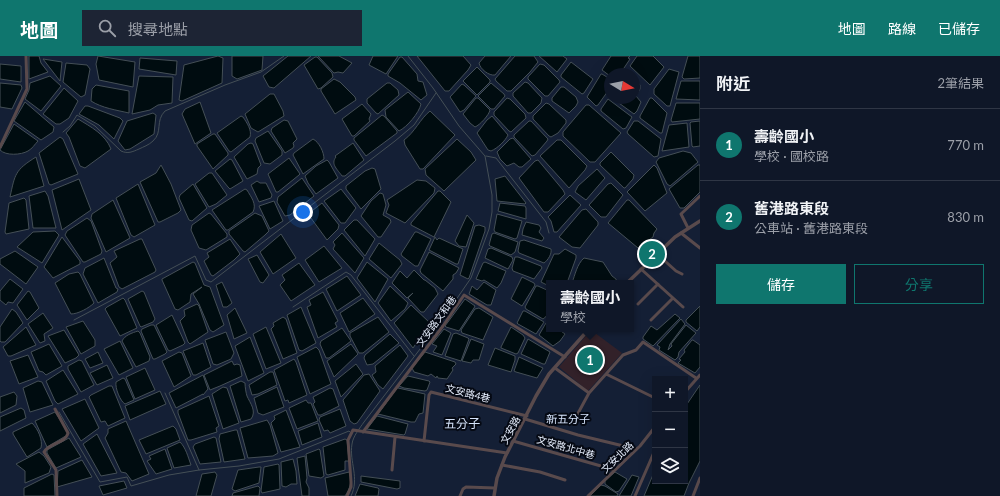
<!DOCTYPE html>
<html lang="zh-TW">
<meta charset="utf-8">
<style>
:root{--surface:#0f1728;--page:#1d2434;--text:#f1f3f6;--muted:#9b9fa8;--line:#2f3645;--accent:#0f766e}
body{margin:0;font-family:Lato,"Noto Sans TC",sans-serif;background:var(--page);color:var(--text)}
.controls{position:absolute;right:12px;bottom:12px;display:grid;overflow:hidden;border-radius:0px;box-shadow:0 4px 16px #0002}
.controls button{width:36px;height:36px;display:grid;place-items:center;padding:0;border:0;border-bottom:1px solid var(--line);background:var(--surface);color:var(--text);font:20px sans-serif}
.compass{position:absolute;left:604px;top:12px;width:36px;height:36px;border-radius:50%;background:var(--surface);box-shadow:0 4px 16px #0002;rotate:100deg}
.you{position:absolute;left:303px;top:156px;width:14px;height:14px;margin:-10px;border:3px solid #fff;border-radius:50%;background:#1a73e8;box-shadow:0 0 0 6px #1a73e833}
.badge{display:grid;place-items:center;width:26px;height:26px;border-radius:50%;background:var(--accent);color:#fff;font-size:13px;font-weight:700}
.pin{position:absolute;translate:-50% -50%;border:2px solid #fff;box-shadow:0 1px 4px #0006}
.popup{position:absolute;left:546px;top:224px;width:88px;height:52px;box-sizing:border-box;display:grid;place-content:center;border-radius:0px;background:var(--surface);filter:drop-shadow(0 1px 3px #0005);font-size:13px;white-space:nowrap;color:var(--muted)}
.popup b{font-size:15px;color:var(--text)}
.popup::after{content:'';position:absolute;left:50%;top:100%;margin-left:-8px;border:8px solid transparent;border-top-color:var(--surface)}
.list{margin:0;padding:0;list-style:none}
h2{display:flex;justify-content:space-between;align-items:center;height:52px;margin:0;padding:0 16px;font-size:17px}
h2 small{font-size:13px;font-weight:400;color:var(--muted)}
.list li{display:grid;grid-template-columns:26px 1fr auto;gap:12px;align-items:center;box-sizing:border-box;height:72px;padding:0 16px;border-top:1px solid var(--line)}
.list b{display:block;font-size:15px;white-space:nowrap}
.list p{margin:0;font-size:13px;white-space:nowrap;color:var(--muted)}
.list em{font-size:13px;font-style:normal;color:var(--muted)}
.actions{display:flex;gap:8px;padding:12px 16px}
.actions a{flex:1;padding:9px 0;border:1px solid var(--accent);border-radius:0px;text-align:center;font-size:14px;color:var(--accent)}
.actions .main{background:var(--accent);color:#fff}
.icon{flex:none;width:22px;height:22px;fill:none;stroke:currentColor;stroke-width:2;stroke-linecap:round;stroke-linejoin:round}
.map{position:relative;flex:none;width:700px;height:440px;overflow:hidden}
header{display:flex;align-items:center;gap:24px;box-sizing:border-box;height:56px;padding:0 20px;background:var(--accent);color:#fff}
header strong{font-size:19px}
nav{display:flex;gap:22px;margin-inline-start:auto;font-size:14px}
.search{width:280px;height:36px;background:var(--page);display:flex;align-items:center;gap:10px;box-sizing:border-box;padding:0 14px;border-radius:0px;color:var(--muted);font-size:15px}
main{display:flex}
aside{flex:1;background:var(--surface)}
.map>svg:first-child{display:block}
.education{fill:#322129}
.water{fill:#000c10;stroke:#444f56}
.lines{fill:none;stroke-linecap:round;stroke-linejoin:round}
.stream{stroke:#444f56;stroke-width:1}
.minor{stroke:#594a4c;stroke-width:3}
.tertiary{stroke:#594a4c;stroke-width:3.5}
.labels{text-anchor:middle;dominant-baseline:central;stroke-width:4;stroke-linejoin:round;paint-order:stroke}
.street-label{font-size:10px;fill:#e2eaf9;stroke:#050913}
.neighbourhood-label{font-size:11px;fill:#d6e4fb;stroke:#050913}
.quarter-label{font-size:12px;fill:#d6e4fb;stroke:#050913}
</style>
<header>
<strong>地圖</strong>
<div class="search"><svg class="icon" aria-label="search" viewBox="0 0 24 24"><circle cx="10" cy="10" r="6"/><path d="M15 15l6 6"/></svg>搜尋地點</div>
<nav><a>地圖</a><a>路線</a><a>已儲存</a></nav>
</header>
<main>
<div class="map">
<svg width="700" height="440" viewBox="0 0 700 440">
<rect width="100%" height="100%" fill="#141f35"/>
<!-- education -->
<path class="education" d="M591,274L622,297L588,335L559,311Z"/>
<!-- water -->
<path class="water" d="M29,0H39L41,7L48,16L29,23Z
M98,0L135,6L133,31L99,24L96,8Z
M218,0L223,2L222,27L182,45L179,44L184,9Z
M232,0H263L262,14L237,23L232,20Z
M288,0H311L274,32L269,31L263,20Z
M318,0H339L352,7L343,17L338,16L334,17Z
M373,0H398L386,18L369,9Z
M417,0H463L471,9L468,14L449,35H445Z
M485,0H511L495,19C489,20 480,13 479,7Z
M515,0H534L538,6L530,16L511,35H507L496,25L495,23Z
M539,0H563L567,3L557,16Z
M611,0H630L628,2L630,3L620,18H610V20L602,14Z
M637,0H653L664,11L650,29L630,10Z
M688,0H700V22L684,23L682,21Z
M315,1H317L332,17L333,21L321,32L318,33L304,9Z
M400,1H402L417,18L418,25L423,26L427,39L421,44L400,27L388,20V18Z
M140,2L177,5L176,19L139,13Z
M43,3L62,6L60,25Z
M571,6L593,23L584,37L582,38L561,21V19Z
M66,7L87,9L90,13L85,39L81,41L63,26Z
M0,8L21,10V26L0,23Z
M540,8L544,9L559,24L560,26L548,40H545L528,23V21Z
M477,11L490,24V26L477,39L463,25Z
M669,13L679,16L670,50H667L654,38V33Z
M601,18H602L610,23V32L598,49L596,50L587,41Z
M50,20L61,30L41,55L25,43L29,34L30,27Z
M139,20L173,21L172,47L158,49L150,54L132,58Z
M634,22L640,29V33L636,40L641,46L637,55L634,58L612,42H634Z
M334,23L340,26L355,41L356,44L335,58L321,35V33Z
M681,25H700V44L676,43Z
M525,26L528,27L542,42L541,47L531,57H528L513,40V37Z
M0,27L21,29L22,32L12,53L0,51Z
M387,27H390L398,34L399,39L378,58L376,57L367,47V43Z
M491,27L504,38L505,40L494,53H491L478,40Z
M462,28L464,29L476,40L464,54L460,56L450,41Z
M96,29L129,35V57C116,54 102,52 91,45L92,33Z
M561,31H564L576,41L578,46L576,50L569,57L552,45V42Z
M64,32L78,45L69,62L60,68H56L43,58Z
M408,36L421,48C419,57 407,71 399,75L386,61L385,54Z
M270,38H274L283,55L284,60L258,76L251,72L245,58Z
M476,42H478L490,54C489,59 480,69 475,71L470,67L463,58Z
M507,42L510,43L525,58L526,62L511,76L509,75L494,59V56Z
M650,42H652L667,57L662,77H660L640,62V60Z
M608,43L632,61L626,72L623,73L601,55V53Z
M25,46L54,71L53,76L41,84L14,65Z
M200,46L211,77L195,88L182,58L185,53Z
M546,47L549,48L566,64V67L558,77L551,81L549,80L533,63V60Z
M676,47H700V63L672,66L671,64Z
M362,48L371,58L369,63L370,65L354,80H352L342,63Z
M586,49H589L621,77L595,106H590L563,80V76Z
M85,50H88L120,62L123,65L114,83L99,69L79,58Z
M430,55L455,79L423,113H420L405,89L404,84C415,76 420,63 430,55Z
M153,57L156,59L154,78L130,93L125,94L118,85L127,65Z
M382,59L384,60L397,75V77L366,100L354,84V82Z
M241,60L243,61C247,67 252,74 250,81L231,96L229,95L217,77Z
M492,60L508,79C505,85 498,92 491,95L488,94L477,77L487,64Z
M78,63C91,71 105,78 111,93L85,112L80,110L69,81L66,77Z
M284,64L288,65L297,83L293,87L294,90L293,92L285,97L271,75L272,72Z
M529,65H531L548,83L547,85L535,99L532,100L514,81V79Z
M634,65H638L661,83L658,100L654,101L628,78L627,76Z
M700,65V90L693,91L692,90L690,67L691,66Z
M687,67L689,91L662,95L669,69Z
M14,68L38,85C35,88 32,93 28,95C21,99 6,100 0,94Z
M268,75L282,95V99L270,108L264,107L255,85L256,82Z
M213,78H215L228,97V99L213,113L197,90V88Z
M60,81L63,83L78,118L51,129L49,128L39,97Z
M513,82L531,103L522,111H519L514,107L507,110L500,103L497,96L510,83Z
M313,83C319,86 324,96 324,103L303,118L293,99L294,97Z
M457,83L471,96L476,104L444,135L426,119L425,113Z
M557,84H561L587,110L585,114L569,132L540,100Z
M251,87L253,88L261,109L258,112L257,118L247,123L234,101L248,88Z
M353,87L364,104L345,120H342C338,114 330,108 336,101L335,100Z
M683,95L691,97L698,106L670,130L667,128L656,106L659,102Z
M611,96L634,119L633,123L625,132H624L600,109V107Z
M36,101L44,130L10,141C15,118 15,114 36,101Z
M289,102L300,118L299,119L278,136H276L268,118Z
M230,103L232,104L243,125L230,133L228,131L215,115Z
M327,104L329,106L338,122L316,138L308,127L305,120L316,110Z
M538,104L563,134L565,138L548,156H544L519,122L535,105Z
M161,109L171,128L181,154L178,157L160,166H158L140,126L156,117Z
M654,109L657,112L667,137L645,155L627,136Z
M698,109H700V136L684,152H680L669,133Z
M372,112L375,113L381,133L361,153L346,133V130L365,115Z
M597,113L605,122L586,144L575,136L578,130Z
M209,117H212L227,139L216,148L209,151L195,128Z
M505,120L526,147L525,148L497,145L495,123Z
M302,122L314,140L290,159L285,160L277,146L278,141Z
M79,123L91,154L62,174L52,134Z
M417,124L426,125L435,132L434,137L405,167L386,157L389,149L387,144Z
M257,125L260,127H266L272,139L271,142L259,146L251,129Z
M611,127L623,139L606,161H601L589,149L608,128Z
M138,128L155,169L134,181L131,179L116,142Z
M193,128L207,152L192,165L189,164L179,142L180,139Z
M245,133L247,134C251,141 257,148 253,156L228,174H226L212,154Z
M341,133L356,152L345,167H341L324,145Z
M45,135L48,140L56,172H33L29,140Z
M438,135H440L451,146L434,181L411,169V167Z
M380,137L383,138L386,149L383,159L390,163L391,166L381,181H378L361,160L371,145Z
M570,139L581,149L557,176H554L551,165L548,161Z
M24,142L26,144L29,173L6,178L5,176L9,147Z
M113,144L130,182L106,196L91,162L92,158Z
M627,144H629L657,173L654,177L653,181L638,192L608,167Z
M274,145L283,165L270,173L259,150Z
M322,147L339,169L338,173L327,184L308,158Z
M500,147L525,150L526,152V163L498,155Z
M586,153L598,166V169L580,192L572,191L559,181L582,154Z
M209,157L211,158L227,178V181L206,194L199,192L191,174L192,169Z
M255,157L262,160L269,175L265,179L245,196L243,195L229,178V175Z
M497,158L522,165L517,182L515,183L495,176L494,174Z
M467,159L474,167L466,191L459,190L455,185Z
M87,162L91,165L102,195L101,198L85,206H83L65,179L67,175Z
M354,164H357L375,183L365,200L344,174Z
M526,166L539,169L541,172L539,176L544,182L542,185L522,179L523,173Z
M479,169L485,171V175L469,222L468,223L460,219L475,170Z
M55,175L59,179L42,207L17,191L33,176Z
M415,176H417L431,183L418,210H415L402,200L401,198Z
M342,177L364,202L355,217L333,193L335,189L333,186Z
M494,177L518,186L515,196L511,199L490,190L489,189L492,178Z
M281,178L296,202L273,218L260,196Z
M62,181L80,205V208L53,222L44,211Z
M435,181L437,184L439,182L463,193L458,208H456L429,194Z
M140,183H142L156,214L155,216L122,233L119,231L110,207L117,201L114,195Z
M230,183L240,198L234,204L213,220L211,219L204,205L209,201L207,197Z
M524,184L551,193C552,198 548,204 544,207L519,197L518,195L520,185Z
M379,187L400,204L402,208L391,222L369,203Z
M324,190L342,212L319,226L305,204Z
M491,192L512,201L513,204L508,213L485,202L488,193Z
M565,193L576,199V202L567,227H549V230L541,226L554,198H559Z
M15,195L38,211L26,228L0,208V203Z
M429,196L459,212L456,217L453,219V223L443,235L421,217L420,214Z
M257,199L269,219L263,227L260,226L248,203Z
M515,201H518L541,210L542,212L534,223L513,215L512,212Z
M104,202L116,232L118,233L117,236L98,247L83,218L85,212Z
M584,202L603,206L612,220L616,223L617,227H572C575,219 577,208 584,202Z
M193,206L195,207L204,229L210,231L224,269L213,276L210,274L199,248L193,238L202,231L191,238L190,246L178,254L175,253L162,224V223Z
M367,206L388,223L375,246L357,222Z
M485,206L506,215L501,227L497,232L484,224L482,225L476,223L483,207Z
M299,207L315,229L291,245L280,229L285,224L282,219Z
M414,214L424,224H425L435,232L438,238L424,256H421L408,242L413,237L407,242L392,227L400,215L407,222Z
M78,216L80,218L94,247C89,252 78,258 71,258L55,227L69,218Z
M347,220L361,239L337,255L326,233Z
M522,221L534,227L535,229L522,250L511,243Z
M10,223L23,233L13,247L8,246L6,249L0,244V235Z
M222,226L232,247L227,251H223L216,229Z
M484,226L496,234L491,249H487L469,238L472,230L477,234Z
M390,230L408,247L405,253L391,265L378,247Z
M536,230H538L549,235C549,244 552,258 543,263L526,253L525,251Z
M28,235L30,236L39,252L27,264L17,249Z
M142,235L144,236L155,263L153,266L141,271L140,270L128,243Z
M323,236L338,265L335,267L337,271L318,282L307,251L311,249L309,244Z
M123,242L125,244L137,272L120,280L105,253L107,251Z
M363,242L375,258L349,276L340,257Z
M465,243L475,250L474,252L459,275L446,271L445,270Z
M197,248L199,250L208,276L190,288L188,286L180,265L185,260L184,254Z
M411,249L430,267L413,292L394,267Z
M700,250V271L697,275L686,266V264Z
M301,251L316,287L302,295L299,294L287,259Z
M235,252L247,277L234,283L227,259Z
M479,252L493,261L483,284L462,277L461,274L475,253Z
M12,253L16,256L23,267L5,286H1L0,285V271Z
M523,255H525L544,266L536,278L518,268L517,267Z
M43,257L53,272L44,278L45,285L40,287L28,268Z
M675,258L680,262L653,290L643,283V281L651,270L657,274Z
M172,259L185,287L183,289L170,295L168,294L156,269Z
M283,261L286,263L297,297L283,303L271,273L274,270L273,267Z
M378,261L389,276L363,297H359L350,280V277Z
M681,263L685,268L670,288L668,294L672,290L671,288L686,269L696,277L679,296L678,301L675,304L659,294L660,291L657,289Z
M83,265L95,284V290L81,298L66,271Z
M546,267L549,268V273H558L565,278L560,285L553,290L539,279Z
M151,269H154L167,296L165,298L155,303H153L141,275L142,273Z
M26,271L36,289L11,300H8L3,291Z
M266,271L281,307L266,313L253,278Z
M511,271L523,279L525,282L518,297L516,298L501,292V291Z
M342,272L351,285L329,302H326L320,288L321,285Z
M444,273L451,277L442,299L433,296L437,290L432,288Z
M64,274L79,299L76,302L65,307L48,280Z
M138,275L140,277L150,301L149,305L136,311L122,285C125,279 132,277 138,275Z
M226,276L234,297L231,303L217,309L213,308L205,284Z
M456,277L468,282L469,283L461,305L445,300L453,278Z
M390,278L399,287L373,308L367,309L364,302L365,299Z
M250,281L264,317L248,325L235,290Z
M471,283L484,288L479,304H473L471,307L462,305Z
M528,283L550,296L545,308H543L521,298Z
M692,284H693L700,289V311L695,317L678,307L681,304L679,303L685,296L684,294Z
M120,285L133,312L119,319L104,293Z
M203,287L211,311L196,319H193L183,295Z
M49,288L62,310L46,319L43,316L39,315L31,296Z
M351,288L358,298L334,321L327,305Z
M400,289L408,300L383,333L378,329L372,319L376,316L375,310Z
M316,291L319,294L331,328L310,338L297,301Z
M495,292L515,300V304L511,316L488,309Z
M98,296L103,307L90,312L85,303Z
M179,296L182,297L191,320L174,331L162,305Z
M425,296L455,306L456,308L452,312L453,314L447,323L438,322L437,320L436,322L431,318L428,320L414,316L412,312Z
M28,299L38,321L19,328L10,305Z
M519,301L543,312L537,322L516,316L514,315Z
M294,303L296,306L307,339L289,347L288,344L285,345L274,314Z
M79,304L82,305L94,329L81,336L68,313V310Z
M232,305L234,309L237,308L240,309L242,320L220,330L210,334L204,319Z
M356,308L363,318L341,341L335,325Z
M107,309L113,322L97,329L90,317Z
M145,312L155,334L135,343L126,321Z
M63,314L78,338L58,348L55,345L46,325Z
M270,316H273L277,329L258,338L252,339L249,329Z
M369,318L380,335L357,367L354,368L350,365L343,344L364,319Z
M203,319L208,333L203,339V338L176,352L169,337Z
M408,320L429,325L430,326L427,334L425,335L404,332L399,330Z
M123,322L125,323L134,344L125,348C120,345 115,332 116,326Z
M38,325L42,326L53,349L30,356L23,332Z
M241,325L245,327C245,331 246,337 247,340C250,347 257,355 251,363L241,366L230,330Z
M700,329V405L689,427L684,440H644L655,414V425H685V351Z
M109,330H112L125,362L108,370L105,365L101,366L89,341L91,339Z
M223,331L227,332L239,367L223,373L212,338Z
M277,331L284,351L263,359L258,357L254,342Z
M398,331V332L425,338L423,357L419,358L415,366H411L378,358Z
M330,332L333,333L339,350L321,359H318L313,348L315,346L313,341Z
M160,335L166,348L130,364L125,350Z
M14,336L17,340L16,349L0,357V341Z
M209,340L219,370L216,372L217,376L191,384H188L178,357V354Z
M85,343L99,372L81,385L62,353Z
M306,344L308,347H311L318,365L297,373L289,352Z
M21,352L24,354L26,362L0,375V361Z
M340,353L346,370L330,377L328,374L324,375L319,364L320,361Z
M286,354L300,391L281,396L271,367L275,363L274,360Z
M55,356L69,378L47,391L35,365Z
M377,360L408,368L405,378L404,379L367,373Z
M267,364L270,369L278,397L273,400L248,402L240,372Z
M126,365L149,418L132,425L126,417L121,416L105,382L108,377V373Z
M32,367C38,373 43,384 41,392L27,401L13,378V376Z
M318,367L322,381L302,389L298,375Z
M173,370L176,373L180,384L146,398L139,384Z
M235,374H237L245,403L224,406L219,383L220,378Z
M97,378L117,417L101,420L83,388Z
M214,381L216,382L221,406L200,408L193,391L195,388Z
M69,382L81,401L56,412L47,397V394Z
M345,383L347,384L349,405H345V414L328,419L326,418L323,391Z
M180,386C186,392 188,401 191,409L174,412L167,392Z
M165,393L172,413L156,418L147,405L151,403L149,400Z
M319,393L320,394L324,420L321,422L309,420L306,398Z
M39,396L44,400L51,411L49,417L25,427V415L16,408Z
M305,400L307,422L306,426L309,432V440H302L297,402Z
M293,403L296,415L297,428H291L286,431L282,430L281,406Z
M82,404L92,421L57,431L58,415Z
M278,408L279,409L280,433L262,437L261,435L264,411Z
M259,411H261L259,427L235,435L232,433L238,414Z
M215,416L217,419L211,440H196L202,418Z
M349,416C353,423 350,433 345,440H328L325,422Z
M615,416L627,423L619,435L616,436L605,428V425Z
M52,418L54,419L55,440H24V432Z
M632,419L639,421L631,440H619Z
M361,420L400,425V432L397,433L361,426Z
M124,425L127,432L103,439L99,430Z
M360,428L378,432L379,433L378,440H355Z
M601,429L605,430L618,438L617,440H590Z
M258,430L260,432L259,440H232L233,437Z"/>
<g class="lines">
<!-- stream -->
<path class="stream" d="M63,76L70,70L77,59L95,70L121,95C128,98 132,96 139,93C143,91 149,89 153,85C163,76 155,65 165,55L225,29L261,16L284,0
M486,100L496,102L546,166L549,177
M293,251L346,216L351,219L414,300
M74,264L195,200L206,224L211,226L395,85L414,69L436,37
M165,337L199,414
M59,356L100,426L127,421L131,430L169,419L199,414L239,410L279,403L349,375L350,376
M351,440C360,422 349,406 352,388C353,380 360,372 364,366L440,267L471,222L489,173L492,156V139L485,100L459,70L433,32L408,0"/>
<!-- minor -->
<path class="minor" d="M0,91L27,33L26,0
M688,172L681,158L700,140
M681,177L700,192
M657,198L676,215L682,218
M641,213L683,251
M638,248L658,228
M651,264L673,242
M555,312L589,337
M606,318L655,342
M685,336L700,319
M55,353L68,377C66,387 49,387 44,396L56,414L57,440
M576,361L589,337L623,299L636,294L643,286L696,322
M525,363L578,379L636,393
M363,376L443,270L464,239L565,301
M424,385L429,339L431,336L527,360
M513,385L615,414
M502,409L540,416L565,424
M392,414L395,381
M347,440L351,431V426L348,384L353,374L507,397
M460,440L463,433L466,431L495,432
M588,440L640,390L655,371
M635,440L655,394
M693,440L700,422"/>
<!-- tertiary -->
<path class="tertiary" d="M627,227L675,181L700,165
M494,440L497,422L505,401L536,340L549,318L589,273"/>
</g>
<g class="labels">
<!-- street labels -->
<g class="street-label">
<text transform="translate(436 265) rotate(-54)">文安路文和巷</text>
<text transform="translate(468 337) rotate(14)">文安路4巷</text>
<text transform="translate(510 374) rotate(-62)">文安路</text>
<text transform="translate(566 391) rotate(16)">文安路北中巷</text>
<text transform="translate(617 401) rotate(-44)">文安北路</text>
</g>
<!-- neighbourhood labels -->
<g class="neighbourhood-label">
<text x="568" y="362">新五分子</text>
</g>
<!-- quarter labels -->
<g class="quarter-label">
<text x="462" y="367">五分子</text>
</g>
</g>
</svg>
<div class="controls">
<button>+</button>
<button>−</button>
<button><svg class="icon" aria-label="layers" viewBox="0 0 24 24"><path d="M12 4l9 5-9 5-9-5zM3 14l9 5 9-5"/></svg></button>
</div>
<svg class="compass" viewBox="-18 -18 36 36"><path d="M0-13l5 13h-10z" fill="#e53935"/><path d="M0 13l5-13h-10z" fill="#9b9fa8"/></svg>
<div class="you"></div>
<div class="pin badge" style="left:590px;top:304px">1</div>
<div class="popup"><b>壽齡國小</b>學校</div>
<div class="pin badge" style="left:652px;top:198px">2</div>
</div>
<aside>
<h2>附近<small>2筆結果</small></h2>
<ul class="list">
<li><span class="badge">1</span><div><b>壽齡國小</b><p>學校 · 國校路</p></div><em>770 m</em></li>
<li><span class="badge">2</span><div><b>舊港路東段</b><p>公車站 · 舊港路東段</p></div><em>830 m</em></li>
</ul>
<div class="actions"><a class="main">儲存</a><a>分享</a></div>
</aside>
</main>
